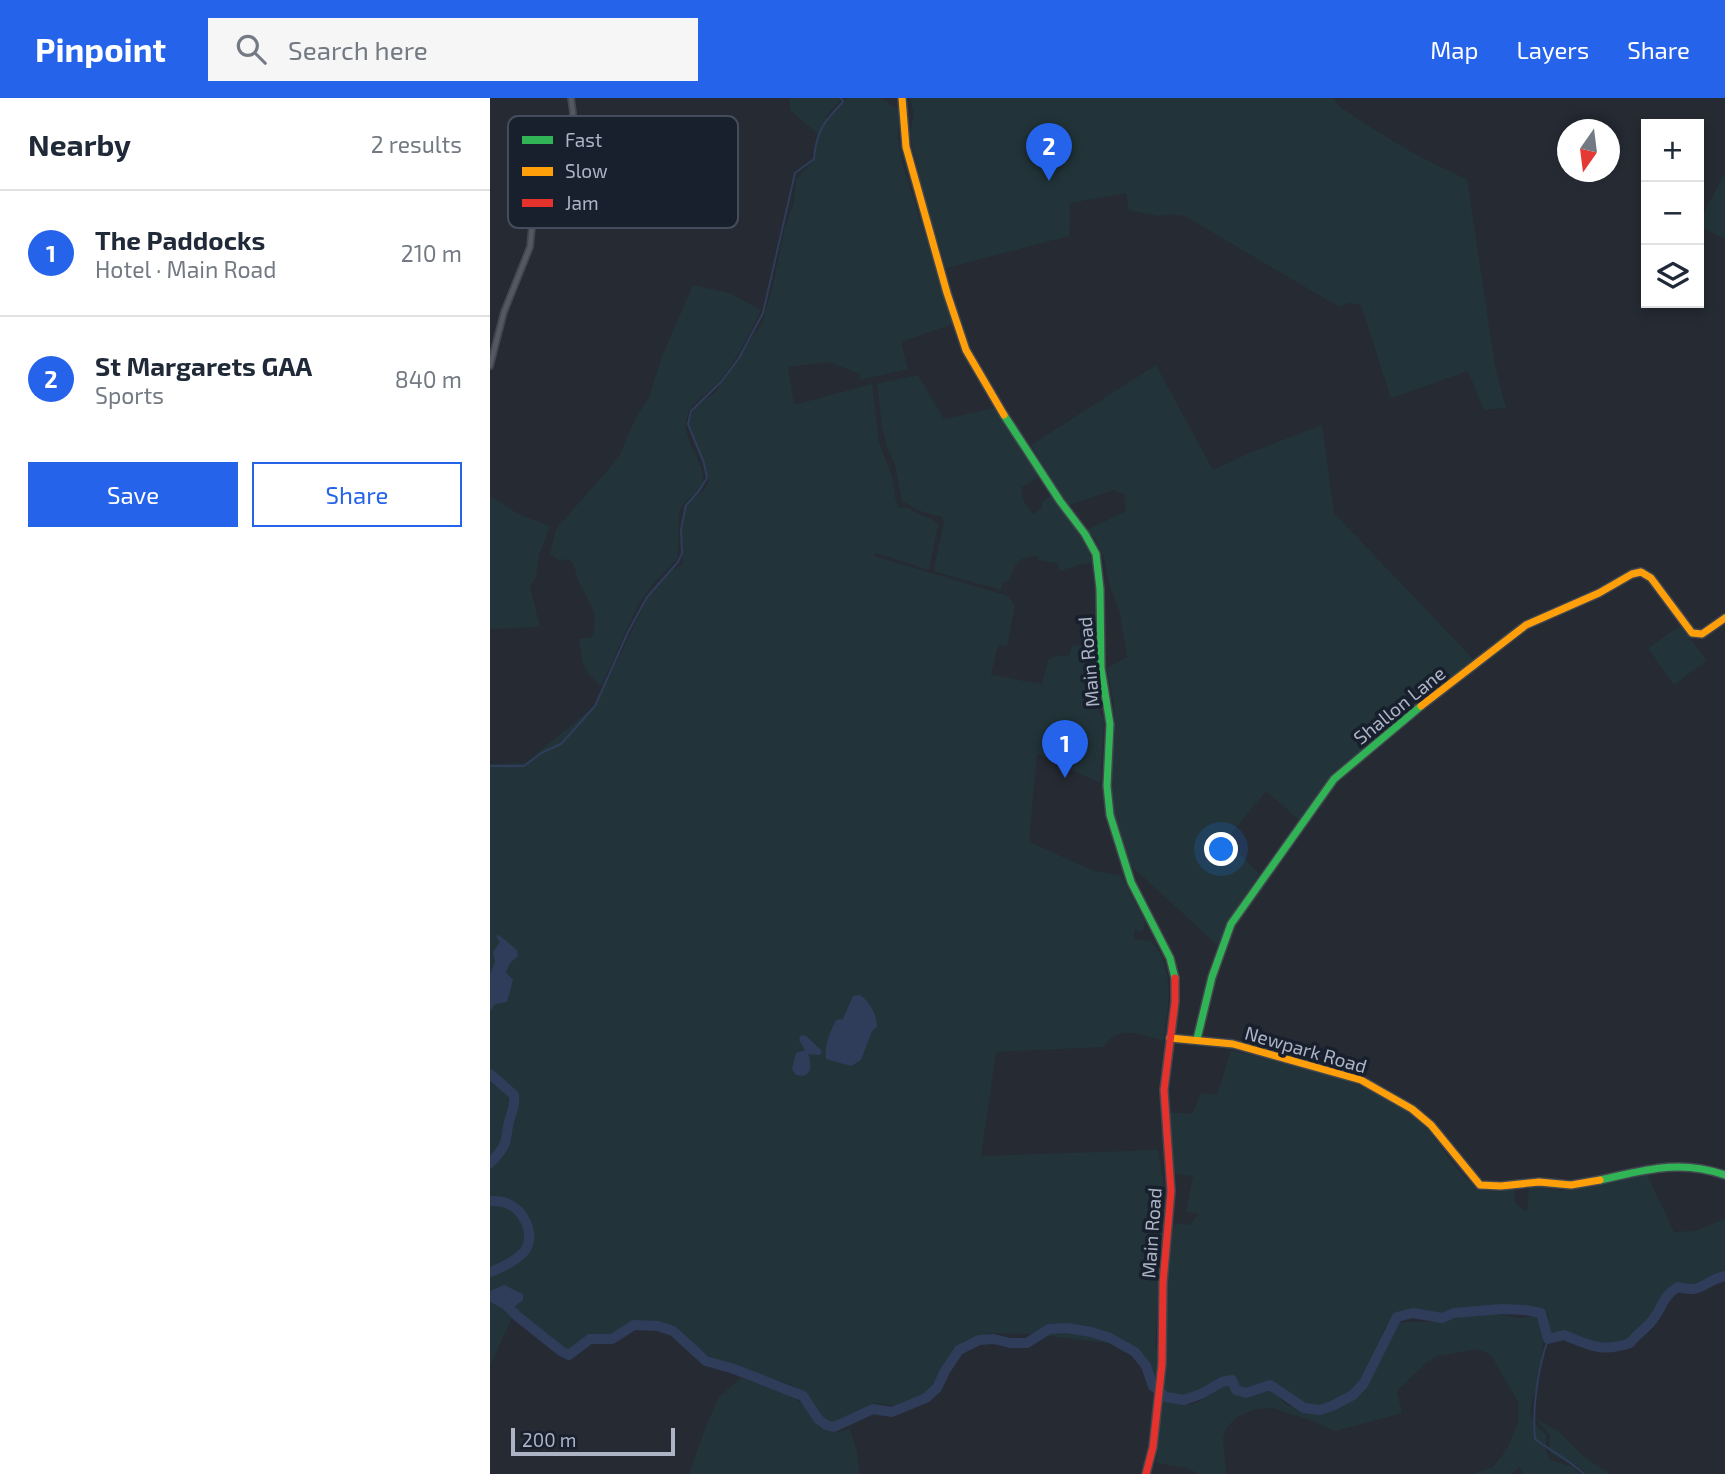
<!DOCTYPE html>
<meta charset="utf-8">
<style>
:root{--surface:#fff;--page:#f6f6f7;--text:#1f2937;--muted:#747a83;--line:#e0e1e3;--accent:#2563eb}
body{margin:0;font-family:"Exo 2",sans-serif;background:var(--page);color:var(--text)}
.controls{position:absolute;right:21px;top:21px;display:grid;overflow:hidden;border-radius:0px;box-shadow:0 4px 10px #0003}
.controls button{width:63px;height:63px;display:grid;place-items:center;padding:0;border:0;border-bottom:2px solid var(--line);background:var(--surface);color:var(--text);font:35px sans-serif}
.compass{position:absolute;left:1067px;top:21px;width:63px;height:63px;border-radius:50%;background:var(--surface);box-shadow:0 4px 10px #0003;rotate:194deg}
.scale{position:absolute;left:21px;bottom:18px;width:164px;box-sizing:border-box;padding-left:7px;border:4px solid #adb4c6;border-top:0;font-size:19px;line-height:24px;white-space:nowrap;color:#adb4c6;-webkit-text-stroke:5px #181f2d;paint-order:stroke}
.you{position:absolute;left:732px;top:752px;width:24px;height:24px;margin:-18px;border:5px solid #fff;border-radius:50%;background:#1a73e8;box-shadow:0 0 0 10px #1a73e833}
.badge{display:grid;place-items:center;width:46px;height:46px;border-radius:50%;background:var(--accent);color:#fff;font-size:23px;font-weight:700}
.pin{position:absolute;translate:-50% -58px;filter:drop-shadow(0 2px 4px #0008)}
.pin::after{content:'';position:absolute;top:37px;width:24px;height:21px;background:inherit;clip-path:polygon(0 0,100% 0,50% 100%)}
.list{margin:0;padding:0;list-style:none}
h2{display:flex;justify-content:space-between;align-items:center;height:91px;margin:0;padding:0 28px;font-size:30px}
h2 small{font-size:23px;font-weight:400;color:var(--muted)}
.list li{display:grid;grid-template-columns:46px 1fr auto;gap:21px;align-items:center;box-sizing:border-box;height:126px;padding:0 28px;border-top:2px solid var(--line)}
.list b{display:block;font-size:26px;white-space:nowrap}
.list p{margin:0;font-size:23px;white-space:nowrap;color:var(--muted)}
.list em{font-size:23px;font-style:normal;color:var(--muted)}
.actions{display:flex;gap:14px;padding:21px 28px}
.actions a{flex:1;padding:16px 0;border:2px solid var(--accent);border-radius:0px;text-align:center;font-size:24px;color:var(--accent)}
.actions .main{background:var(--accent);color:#fff}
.icon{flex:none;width:38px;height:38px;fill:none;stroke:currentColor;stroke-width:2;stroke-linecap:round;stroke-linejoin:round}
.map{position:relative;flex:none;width:1235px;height:1376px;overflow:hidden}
header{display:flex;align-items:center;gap:42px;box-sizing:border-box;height:98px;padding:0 35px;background:var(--accent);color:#fff}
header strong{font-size:33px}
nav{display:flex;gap:38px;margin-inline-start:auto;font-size:24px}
.search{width:490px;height:63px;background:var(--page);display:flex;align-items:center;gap:18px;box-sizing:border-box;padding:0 24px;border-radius:0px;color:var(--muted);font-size:26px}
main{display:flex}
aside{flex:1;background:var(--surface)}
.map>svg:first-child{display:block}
.green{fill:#223439}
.water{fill:#2f3d5b}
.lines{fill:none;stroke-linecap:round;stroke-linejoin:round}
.stream{stroke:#2f3d5b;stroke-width:2}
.river{stroke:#2f3d5b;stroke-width:10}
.street-casing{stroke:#42464e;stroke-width:8}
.fast-casing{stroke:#42464e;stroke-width:10}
.slow-casing{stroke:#42464e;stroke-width:10}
.jam-casing{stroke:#42464e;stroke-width:10}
.street{stroke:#545862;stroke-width:4.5}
.fast{stroke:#30b455;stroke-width:7}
.slow{stroke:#ff9f0a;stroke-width:7}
.jam{stroke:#e5322d;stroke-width:7}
.labels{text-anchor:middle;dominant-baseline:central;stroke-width:7;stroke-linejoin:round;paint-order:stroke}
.street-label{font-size:19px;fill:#adb4c6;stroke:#181f2d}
.key{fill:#181f2d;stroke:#454c5b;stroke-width:2}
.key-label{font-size:19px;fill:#adb4c6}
</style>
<header>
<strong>Pinpoint</strong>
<div class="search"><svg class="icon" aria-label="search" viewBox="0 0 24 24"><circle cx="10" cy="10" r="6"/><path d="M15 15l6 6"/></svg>Search here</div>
<nav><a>Map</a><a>Layers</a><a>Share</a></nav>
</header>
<main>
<aside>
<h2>Nearby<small>2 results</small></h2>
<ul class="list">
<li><span class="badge">1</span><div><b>The Paddocks</b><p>Hotel · Main Road</p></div><em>210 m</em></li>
<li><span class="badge">2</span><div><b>St Margarets GAA</b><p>Sports</p></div><em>840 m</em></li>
</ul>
<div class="actions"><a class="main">Save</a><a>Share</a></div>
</aside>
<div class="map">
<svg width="1235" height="1376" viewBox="0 0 1235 1376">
<rect width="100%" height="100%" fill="#252a33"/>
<!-- green -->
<path class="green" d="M300,0H350V2L335,19L337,21L357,0H390L409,11L408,40L413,68L463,226L411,244L418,271L370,282V276L339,264L298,269L304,307L382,286L389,345L402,378L406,404L410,410H419C428,419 441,417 448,427L439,472L386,455L384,458L518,498L525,507L517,548L508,547L501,577L552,586L558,562L562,559L579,557L582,547L605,550L610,616L614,622L610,685L547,656L539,744L602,772L631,778L655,824L653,833L649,834L645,831L643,841L661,843C686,871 679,909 673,943C650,936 629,926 613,949L506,954L491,1058L668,1052L675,1094L665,1249L668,1250L666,1291L663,1290C659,1270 653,1258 635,1247L542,1236L498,1235L470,1252L440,1296L410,1308L385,1305L337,1332L347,1334L360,1331L367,1354L370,1376H199L218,1323L229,1299L251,1280L301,1297L319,1312L330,1330L337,1332L303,1287L227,1263L178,1229H148L123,1246L98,1242L80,1254L22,1220L0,1268V666L35,665L105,608L158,499L179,474L193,466L190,443L194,408L215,391L219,382L199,326L203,313L207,306L224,296L272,225L282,192L294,133L304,104L306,82L324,61L329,37L300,12Z
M420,0H844L849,8C890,36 931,62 977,81L1005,268L1016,310L994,312L978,273L901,300L871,207L859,205L849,209L695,118L681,116L668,118L639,112L636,95L580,105L579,138L456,170L431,87L420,35L424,16Z
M1235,75V141L1209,128V124Z
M203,187L239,195L271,212C259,237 244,268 225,288C213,300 197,305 196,325C195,347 217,366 213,388L192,407L189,414L188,460L163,486L148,507L111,588L97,574L93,565L89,541L103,539C109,510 101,510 90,486C87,480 85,471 83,465L77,461L70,463L60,456L66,431L129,359L146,319L159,300L171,261Z
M666,267L723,372L757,356L832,327L844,415L985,563L869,657L846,672L830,691L825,702L809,722L776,693L736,742L769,776L742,818L727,847L637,764L622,713L620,696L625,636L624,606L617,570L637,559L630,515L619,486L614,459L605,441L597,432L636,413L634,396L623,392L577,408L541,347Z
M428,277L454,321L505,310L550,378L531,390L533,402L543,416L552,410V404L562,397L597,447L602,465L591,466L570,473L567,465L548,462L547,458C529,458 524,467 519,483L513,484L511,492L446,474L444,470L454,424L452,419L430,413L412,403L405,367L397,349L392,328L387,286Z
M0,398L30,417L60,428L49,457L46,479L40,488L50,529L0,531Z
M1190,528L1217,562L1184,587L1158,550Z
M741,952C804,969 875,978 927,1021C945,1036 974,1088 992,1092C1002,1095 1014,1092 1024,1091L1025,1105L1037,1114L1039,1088L1058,1089L1071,1093L1157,1076L1184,1134L1205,1133L1235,1121V1177C1222,1180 1217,1190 1205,1194L1191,1189C1169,1199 1172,1214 1158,1230C1155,1234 1148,1235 1144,1238C1138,1243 1136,1249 1128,1251C1100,1257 1084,1238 1060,1240L1058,1215L1050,1212L1034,1216L1000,1211L974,1212L953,1221L913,1216L902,1222L895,1230L875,1278L869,1288L854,1300L835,1310L814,1308L786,1290L773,1288L757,1293L749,1291L740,1284C728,1286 713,1290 705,1301C695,1303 681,1302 673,1295L676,1271L677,1170L683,1128L688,1125L699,1127L709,1116L696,1114L703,1078L684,1076L678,1014L702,1016L711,995L727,997Z
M1005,1215L1026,1220L1049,1218C1056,1239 1053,1263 1048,1284C1045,1296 1037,1308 1042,1321C1044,1328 1052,1331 1056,1337V1353L1060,1362L1083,1369L1091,1376H1033L1030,1368L1022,1376H982L1003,1369L1017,1351L1029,1322L1028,1304L1001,1257L988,1251L947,1258L938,1263L907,1293L912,1315L845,1333L817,1321L782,1310L766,1311L747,1319L736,1330L733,1342L736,1376H709L697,1370L666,1365L672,1302C682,1304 696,1309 706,1305C718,1301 724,1285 739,1288L743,1293L759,1298L779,1292L784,1294L796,1307L829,1315L830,1317C877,1302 884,1268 903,1228L912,1224H951L977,1217Z
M1046,1321L1068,1333L1093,1358L1120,1376H1097L1085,1366L1064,1358L1059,1352L1060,1337Z"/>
<!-- water -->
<path class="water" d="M9,837L27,852L28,858L20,865L16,874L23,882L17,904L5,906L0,914V876L5,864L3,854L10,844L6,838Z
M370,897C380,904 387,917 387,929L382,933L371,962L361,968L336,961C334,948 340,934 346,922L353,921L363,898Z
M311,937L316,938L332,953L330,957L318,956C321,964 323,975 313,978L306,977L302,971L306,955L315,952L309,942Z
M14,1187L33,1196V1202L25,1208V1212L20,1214L0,1203V1193Z"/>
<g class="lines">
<!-- stream -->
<path class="stream" d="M0,668H34L53,654L71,646L105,608L138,534L157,499L188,464L192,455L191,431L196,407L209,393L217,380L214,365L198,326L201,313L231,284L249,260L273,215L305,75L324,61C326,34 334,23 353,4L351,0
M1058,1241C1048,1271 1042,1309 1045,1341C1061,1353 1079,1362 1094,1376"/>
<!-- river -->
<path class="river" d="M0,976L24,997C25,1006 23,1011 20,1020C13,1046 21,1043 0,1065
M0,1103C5,1103 12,1103 16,1105C33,1111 45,1134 36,1151C30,1161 11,1170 0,1174
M0,1198L15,1206L27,1218L71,1253L79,1257L100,1241H122L144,1227L168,1228L183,1233L216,1263L244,1271L313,1298L328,1321L336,1327L344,1329L383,1311L402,1314L436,1300L447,1290L455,1273L469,1252L489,1242L504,1241L520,1245H537L559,1231L577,1230L601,1234L620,1240L645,1254L656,1268L663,1288L676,1299L694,1302L711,1296L732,1284L742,1282L746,1292L756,1295L780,1287L814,1310L830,1312L842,1308L863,1297L874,1285L907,1219L923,1215L952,1220L964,1215L1012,1211L1035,1212L1051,1215L1058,1241L1074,1237C1100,1247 1111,1255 1140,1245C1147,1236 1154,1232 1160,1225C1173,1211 1171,1199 1188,1189C1213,1196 1213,1183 1235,1178"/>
<defs>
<path id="street" d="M0,268L14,214L40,149L43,119L52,91L68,71L80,45L83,15L81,0"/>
<path id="fast" d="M514,317L570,403L595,436L606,456L610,491L611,570L620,626L617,688L620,717L641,784L680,860L685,880
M707,941L722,879L741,826L844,681L931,608
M1110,1082C1155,1072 1190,1061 1235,1077"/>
<path id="slow" d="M412,0L416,49L457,195L476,252L514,317
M931,608L1036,527L1109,495L1142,476L1151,474L1161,480L1202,535L1212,536L1235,520
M680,940L743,946L871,982L922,1011L941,1027L990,1087L1011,1088L1049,1084L1081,1087L1110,1082"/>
<path id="jam" d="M656,1376L663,1349L672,1266L673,1185L681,1093L674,992L685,904V880"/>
</defs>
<!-- street casing -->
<use href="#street" class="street-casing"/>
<!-- fast casing -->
<use href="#fast" class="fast-casing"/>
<!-- slow casing -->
<use href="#slow" class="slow-casing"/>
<!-- jam casing -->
<use href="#jam" class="jam-casing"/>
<!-- street -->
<use href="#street" class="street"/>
<!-- fast -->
<use href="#fast" class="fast"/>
<!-- slow -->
<use href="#slow" class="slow"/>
<!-- jam -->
<use href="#jam" class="jam"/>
</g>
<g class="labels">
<!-- street labels -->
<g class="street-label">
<text transform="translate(598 564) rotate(-95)">Main Road</text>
<text transform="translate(909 607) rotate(-39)">Shallon Lane</text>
<text transform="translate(816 951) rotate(16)">Newpark Road</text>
<text transform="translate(661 1135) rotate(-86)">Main Road</text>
</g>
</g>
<!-- legend -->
<rect x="18" y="18" width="230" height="112" rx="10" class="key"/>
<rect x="32" y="38" width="31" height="8" fill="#30b455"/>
<rect x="32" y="69" width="31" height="9" fill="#ff9f0a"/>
<rect x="32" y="101" width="31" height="8" fill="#e5322d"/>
<g class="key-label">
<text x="75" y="49">Fast</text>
<text x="75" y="80">Slow</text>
<text x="75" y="112">Jam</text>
</g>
</svg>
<div class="controls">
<button>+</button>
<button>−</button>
<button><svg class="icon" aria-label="layers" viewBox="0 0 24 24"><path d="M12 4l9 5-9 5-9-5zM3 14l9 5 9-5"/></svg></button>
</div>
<svg class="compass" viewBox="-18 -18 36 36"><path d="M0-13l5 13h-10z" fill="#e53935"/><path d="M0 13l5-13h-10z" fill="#747a83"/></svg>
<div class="scale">200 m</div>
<div class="you"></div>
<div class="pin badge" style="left:575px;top:680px">1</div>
<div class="pin badge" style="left:559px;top:83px">2</div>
</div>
</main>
